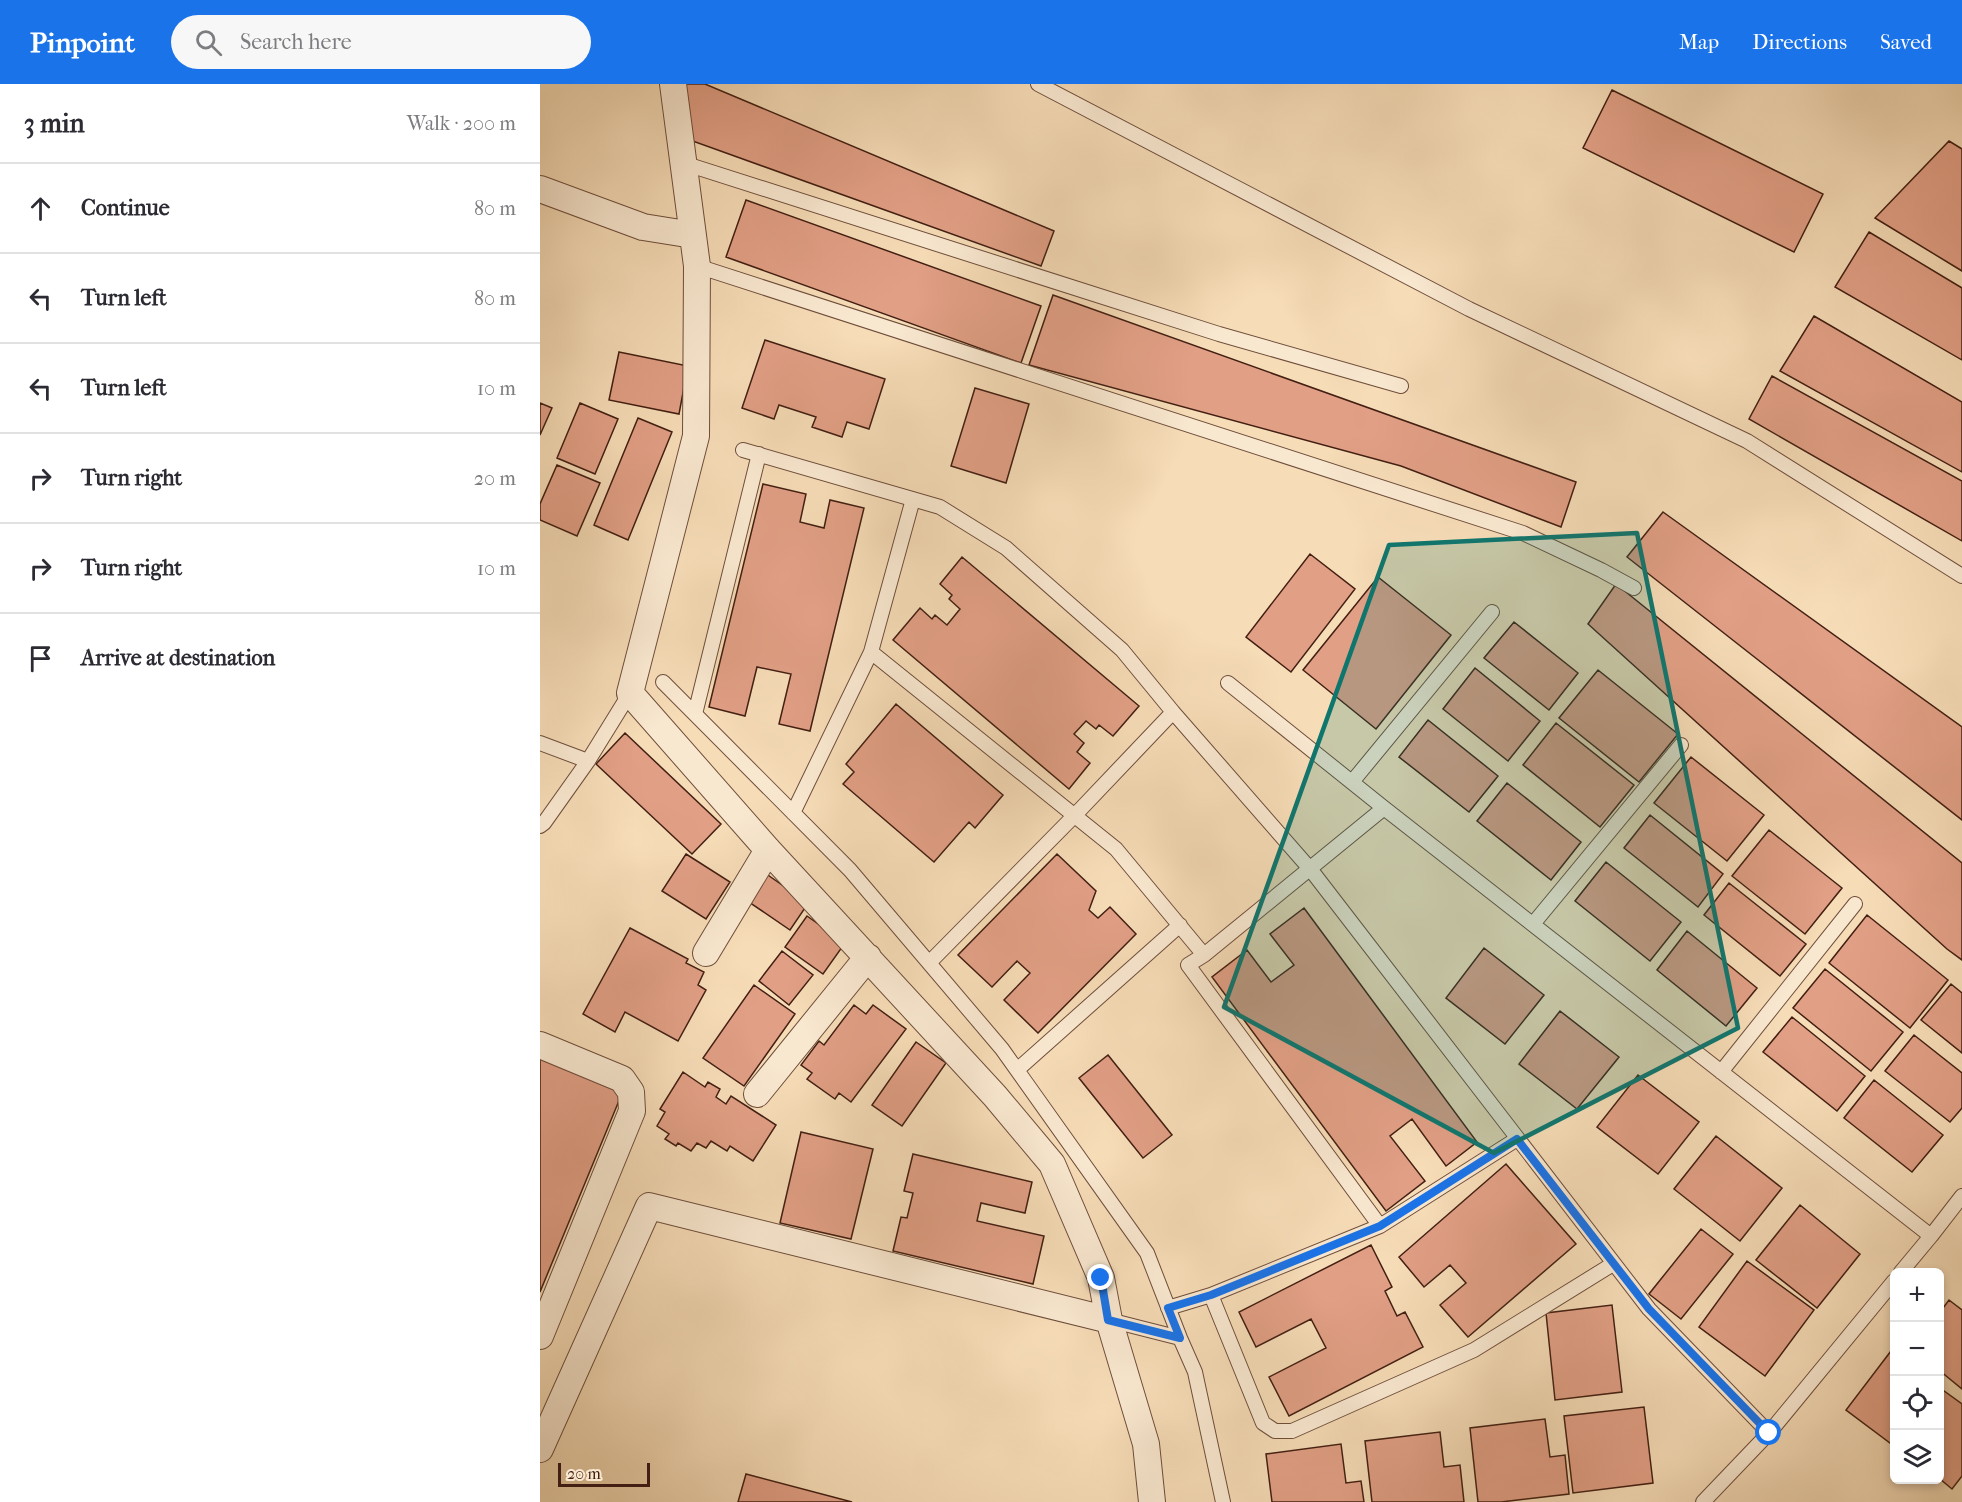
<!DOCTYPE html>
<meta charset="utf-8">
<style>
:root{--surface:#fff;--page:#f7f7f7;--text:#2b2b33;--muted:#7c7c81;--line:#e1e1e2;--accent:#1a73e8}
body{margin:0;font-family:"IM FELL French Canon",serif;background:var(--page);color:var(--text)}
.controls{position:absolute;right:18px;bottom:18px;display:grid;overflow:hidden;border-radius:9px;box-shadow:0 3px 9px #0003}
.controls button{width:54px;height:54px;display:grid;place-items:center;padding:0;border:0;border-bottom:2px solid var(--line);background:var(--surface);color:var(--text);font:30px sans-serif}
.scale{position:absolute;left:18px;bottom:15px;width:92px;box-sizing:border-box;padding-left:6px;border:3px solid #421f12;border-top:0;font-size:16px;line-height:21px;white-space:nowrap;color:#421f12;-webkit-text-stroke:4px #f9e8d0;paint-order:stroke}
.stop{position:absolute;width:18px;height:18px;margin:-14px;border:4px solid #1a73e8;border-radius:50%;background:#fff}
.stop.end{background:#1a73e8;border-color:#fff;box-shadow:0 2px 6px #0008}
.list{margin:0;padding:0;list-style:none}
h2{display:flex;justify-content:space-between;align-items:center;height:78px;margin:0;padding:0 24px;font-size:26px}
h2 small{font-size:20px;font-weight:400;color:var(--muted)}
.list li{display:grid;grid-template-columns:39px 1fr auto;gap:18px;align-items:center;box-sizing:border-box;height:90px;padding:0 24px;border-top:2px solid var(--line)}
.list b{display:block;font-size:22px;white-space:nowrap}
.list em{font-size:20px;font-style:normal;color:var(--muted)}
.icon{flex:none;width:33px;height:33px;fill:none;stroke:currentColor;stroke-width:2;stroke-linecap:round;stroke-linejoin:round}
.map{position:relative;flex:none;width:1422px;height:1418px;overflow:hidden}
header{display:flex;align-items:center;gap:36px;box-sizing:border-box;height:84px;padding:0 30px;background:var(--accent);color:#fff}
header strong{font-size:28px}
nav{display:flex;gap:33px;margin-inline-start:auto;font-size:21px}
.search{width:420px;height:54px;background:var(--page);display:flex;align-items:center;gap:15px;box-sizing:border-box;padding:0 21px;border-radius:33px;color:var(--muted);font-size:22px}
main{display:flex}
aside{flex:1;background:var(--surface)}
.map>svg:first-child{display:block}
.building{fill:#e19f85;stroke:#421f12;stroke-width:1.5}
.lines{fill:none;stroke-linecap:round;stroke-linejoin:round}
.service-casing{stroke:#6f4e3b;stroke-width:16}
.minor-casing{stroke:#6f4e3b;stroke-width:28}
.service{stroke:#f9e8d0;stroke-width:14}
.minor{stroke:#f9e8d0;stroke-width:26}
.route{stroke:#1a73e8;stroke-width:8}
.marked{fill:#0f766e;fill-opacity:0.2;stroke:#0f766e;stroke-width:4.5;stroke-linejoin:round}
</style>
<header>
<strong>Pinpoint</strong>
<div class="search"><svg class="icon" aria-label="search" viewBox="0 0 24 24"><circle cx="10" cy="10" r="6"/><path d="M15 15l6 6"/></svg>Search here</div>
<nav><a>Map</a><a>Directions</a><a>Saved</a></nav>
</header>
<main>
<aside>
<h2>3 min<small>Walk · 200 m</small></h2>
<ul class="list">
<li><svg class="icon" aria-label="ahead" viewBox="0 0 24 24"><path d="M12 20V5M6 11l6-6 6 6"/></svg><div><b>Continue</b></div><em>80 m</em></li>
<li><svg class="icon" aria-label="left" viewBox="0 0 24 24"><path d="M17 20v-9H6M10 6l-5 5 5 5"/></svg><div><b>Turn left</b></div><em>80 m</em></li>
<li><svg class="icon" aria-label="left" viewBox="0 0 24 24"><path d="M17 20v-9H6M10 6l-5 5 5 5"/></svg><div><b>Turn left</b></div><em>10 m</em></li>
<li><svg class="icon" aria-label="right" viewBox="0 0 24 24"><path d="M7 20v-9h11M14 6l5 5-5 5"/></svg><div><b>Turn right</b></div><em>20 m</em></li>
<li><svg class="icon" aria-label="right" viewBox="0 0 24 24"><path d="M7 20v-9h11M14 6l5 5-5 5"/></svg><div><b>Turn right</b></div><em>10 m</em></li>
<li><svg class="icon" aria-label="arrive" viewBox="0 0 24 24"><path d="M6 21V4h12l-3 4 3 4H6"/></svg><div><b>Arrive at destination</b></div></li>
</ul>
</aside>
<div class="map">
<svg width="1422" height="1418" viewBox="0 0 1422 1418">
<rect width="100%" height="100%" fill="#f6dcb7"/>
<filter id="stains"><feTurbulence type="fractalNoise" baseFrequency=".00333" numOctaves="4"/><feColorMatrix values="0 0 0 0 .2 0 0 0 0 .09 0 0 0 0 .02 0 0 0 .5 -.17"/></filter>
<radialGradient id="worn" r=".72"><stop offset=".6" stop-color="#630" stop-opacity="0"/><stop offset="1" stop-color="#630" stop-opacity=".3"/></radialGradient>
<!-- building -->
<path class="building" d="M139,0H165L514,147L501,182L147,55Z
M1072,6L1283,110L1254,168L1043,64Z
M1409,57L1422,65V187L1335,134Z
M206,116L501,222L481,279L186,173Z
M1329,148L1422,204V276L1295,203Z
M513,211L1036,398L1021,443L861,382L489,281Z
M1274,232L1422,318V388L1240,287Z
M225,256L345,295L329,345L307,338L302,353L272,343L276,333L239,321L234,335L202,324Z
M79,268L148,282L139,330L69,316Z
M1232,292L1422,397V457L1209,335Z
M435,304L489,320L466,399L411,382Z
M0,319L12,324L0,351Z
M40,319L78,335L55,390L17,374Z
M98,334L132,348L88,456L54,441Z
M17,381L60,399L37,452L0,436V420Z
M223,400L266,410L260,438L284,444L290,416L324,424L270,647L239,640L251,590L217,583L205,632L169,623Z
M1123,428L1422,643V736L1087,473Z
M770,470L815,505L751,588L706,553Z
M422,473L599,622L573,652L559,641L556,645L546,637L534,650L544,659L537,668L550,679L529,705L353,556L380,524L392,535L395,531L407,541L420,525L409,515L412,511L400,500Z
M838,493L911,551L836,645L763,586Z
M1076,500L1422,779V876L1407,865L1048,540Z
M974,538L1038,589L1009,626L944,574Z
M935,584L1000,637L968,677L903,625Z
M1058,586L1138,650L1099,698L1019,634Z
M356,620L463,711L435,744L429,738L394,778L303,700L314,688L306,680Z
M888,636L958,692L929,728L859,673Z
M1016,639L1094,701L1060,743L983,681Z
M85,649L181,740L152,770L56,680Z
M1151,673L1224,731L1187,777L1114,719Z
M967,699L1041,758L1011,796L937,737Z
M1110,731L1183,790L1158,823L1084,764Z
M1229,746L1302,804L1265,850L1192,792Z
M146,770L190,798L166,835L122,807Z
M517,770L556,807L549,826L558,834L570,823L596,850L498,949L464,916L490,889L477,877L452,903L418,871Z
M1066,778L1141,838L1110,877L1035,817Z
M225,789L252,808L251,810L267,821L250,846L206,816Z
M1189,799L1266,860L1240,892L1164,831Z
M764,824L937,1058L906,1082L872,1035L850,1052L885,1097L846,1127L672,893L707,866L731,898L754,881L730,850Z
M1327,831L1408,896L1370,944L1289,879Z
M267,832L305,859L283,890L245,863Z
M90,844L148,875L146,879L164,888L158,901L166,906L138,957L85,928L75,948L43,930Z
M1147,847L1217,904L1186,942L1117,886Z
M944,864L1004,911L965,960L906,914Z
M242,867L273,891L249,921L219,897Z
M1285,885L1363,948L1331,987L1253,924Z
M1411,900L1422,909V969L1381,936Z
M214,901L255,930L204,1002L163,974Z
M314,921L326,930L333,921L366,945L311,1018L299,1009L295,1015L267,995L272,989L261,981L279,957L284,961Z
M1020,927L1079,973L1037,1025L979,980Z
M1252,933L1325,992L1297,1027L1223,968Z
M1374,951L1422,989V1024L1410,1038L1345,987Z
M376,958L406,979L362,1042L332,1021Z
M568,971L632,1051L603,1074L539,994Z
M0,973L83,1007L0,1208Z
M143,988L165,1003L168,998L180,1005L176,1013L186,1020L191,1012L236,1041L213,1077L190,1062L187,1067L171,1057L166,1064L157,1059L151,1067L138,1059L136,1062L125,1055L129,1050L117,1042L125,1028L120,1025Z
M1098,991L1159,1038L1118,1090L1057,1043Z
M1334,996L1403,1051L1372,1088L1304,1034Z
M261,1048L333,1065L311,1155L240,1139Z
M1176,1052L1242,1104L1200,1157L1134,1105Z
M373,1070L492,1098L485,1129L441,1119L437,1137L504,1152L493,1200L353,1167L361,1133L367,1134L373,1109L364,1107Z
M966,1080L1036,1160L928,1253L900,1221L926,1199L910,1181L884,1203L859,1173Z
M1260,1121L1320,1170L1277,1224L1216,1176Z
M1161,1145L1193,1170L1141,1235L1109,1210Z
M831,1161L852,1203L845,1207L857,1232L865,1228L883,1263L749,1332L729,1293L786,1264L771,1235L716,1263L699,1228Z
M1207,1177L1274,1226L1225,1292L1159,1243Z
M1409,1216L1422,1226V1305L1400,1287V1228Z
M1072,1221L1082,1308L1015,1316L1006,1229Z
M1351,1267L1354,1270V1362L1306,1326Z
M1400,1304L1422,1320V1392L1412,1405L1400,1395Z
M1104,1323L1113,1399L1033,1409L1024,1332Z
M1005,1335L1010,1373L1025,1371L1029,1410L961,1418H938L930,1344Z
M900,1348L904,1383L920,1381L924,1418H832L825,1357Z
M801,1360L806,1399L821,1397L824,1418H732L726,1370Z
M206,1390L312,1418H198Z"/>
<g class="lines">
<defs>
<path id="service" d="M498,0L929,225L1207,357L1422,492
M143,79L679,250L861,302
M157,182L983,449L1061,486L1094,504
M203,366L400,423L466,464L582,566L633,628L771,786L1109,1225L1229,1349
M331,568L576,765L664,871L844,724
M123,598L310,786L462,965L607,1169L640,1254L655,1288L683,1418
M688,599L844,724L1391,1152L1422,1112
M155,630L219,370
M0,659L48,677
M812,698L952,528
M253,729L331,568L373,415
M0,742L4,739L48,677L90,609
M993,840L1141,661
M664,871L648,881L840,1142L671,1211
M389,879L535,731L633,628
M477,986L640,841
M1181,988L1315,820
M840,1142L977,1055
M1361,1188L1391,1152
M628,1224L671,1211L723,1339L735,1347H752L934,1266L1073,1180
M569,1236L640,1254
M1163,1418L1229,1349L1354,1197"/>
<path id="minor" d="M133,0L157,182L156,352L90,609L228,766L455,1012L512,1080L561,1194L569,1236L606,1360L612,1418
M0,105L103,143L153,151
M166,869L228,766
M0,961L82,995L91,1008L92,1027L0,1252
M217,1010L328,873
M0,1365L109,1122L569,1236"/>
</defs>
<!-- service casing -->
<use href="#service" class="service-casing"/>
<!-- minor casing -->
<use href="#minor" class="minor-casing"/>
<!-- service -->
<use href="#service" class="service"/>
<!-- minor -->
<use href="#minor" class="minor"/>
</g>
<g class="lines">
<!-- route -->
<path class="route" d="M561,1194L568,1236L640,1254L628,1224L671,1211L840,1142L977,1055L1109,1225L1229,1349"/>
</g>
<!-- marked area -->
<path class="marked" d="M1097,449L1198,944L954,1069L684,923L849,461Z"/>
<rect width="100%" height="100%" filter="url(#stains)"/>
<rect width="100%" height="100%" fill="url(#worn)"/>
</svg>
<div class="controls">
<button>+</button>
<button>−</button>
<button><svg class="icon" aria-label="locate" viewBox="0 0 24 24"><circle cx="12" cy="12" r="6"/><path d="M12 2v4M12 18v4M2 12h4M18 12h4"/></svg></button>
<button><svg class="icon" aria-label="layers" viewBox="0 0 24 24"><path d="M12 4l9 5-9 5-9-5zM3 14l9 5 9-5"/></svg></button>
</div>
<div class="scale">20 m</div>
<div class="stop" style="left:1229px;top:1349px"></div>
<div class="stop end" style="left:561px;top:1194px"></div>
</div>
</main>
